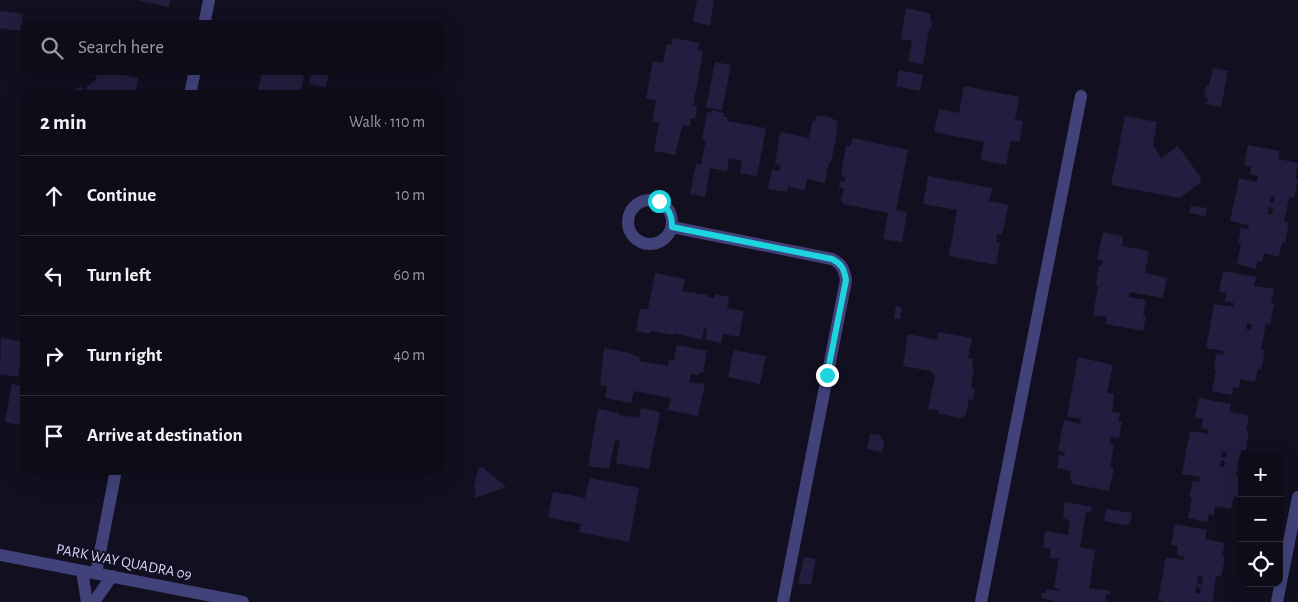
<!DOCTYPE html>
<meta charset="utf-8">
<style>
:root{--surface:#0e0c18;--page:#171521;--text:#f1f3f6;--muted:#9b9ba2;--line:#2e2c37}
body{margin:0;font-family:"Alegreya Sans",sans-serif;background:var(--page);color:var(--text)}
.controls{position:absolute;right:15px;bottom:15px;display:grid;overflow:hidden;border-radius:10px;box-shadow:0 5px 20px #0002}
.controls button{width:45px;height:45px;display:grid;place-items:center;padding:0;border:0;border-bottom:1px solid var(--line);background:var(--surface);color:var(--text);font:25px sans-serif}
.stop{position:absolute;width:15px;height:15px;margin:-11px;border:4px solid #1cd5df;border-radius:50%;background:#fff}
.stop.end{background:#1cd5df;border-color:#fff;box-shadow:0 1px 5px #0008}
.list{margin:0;padding:0;list-style:none}
h2{display:flex;justify-content:space-between;align-items:center;height:65px;margin:0;padding:0 20px;font-size:21px}
h2 small{font-size:16px;font-weight:400;color:var(--muted)}
.list li{display:grid;grid-template-columns:32px 1fr auto;gap:15px;align-items:center;box-sizing:border-box;height:80px;padding:0 20px;border-top:1px solid var(--line)}
.list b{display:block;font-size:19px;white-space:nowrap}
.list em{font-size:16px;font-style:normal;color:var(--muted)}
.icon{flex:none;width:28px;height:28px;fill:none;stroke:currentColor;stroke-width:2;stroke-linecap:round;stroke-linejoin:round}
.map{position:relative;flex:none;width:1298px;height:602px;overflow:hidden}
.search{position:absolute;background:var(--surface);box-shadow:0 5px 20px #0002;left:20px;top:20px;width:425px;height:55px;display:flex;align-items:center;gap:12px;box-sizing:border-box;padding:0 18px;border-radius:15px;color:var(--muted);font-size:19px}
.panel{position:absolute;background:var(--surface);box-shadow:0 5px 20px #0002;left:20px;top:90px;width:425px;height:385px;border-radius:15px}
.map>svg:first-child{display:block}
.building{fill:#231e3f;fill-rule:evenodd}
.lines{fill:none;stroke-linecap:round;stroke-linejoin:round}
.minor{stroke:#41427a;stroke-width:12}
.route{stroke:#1cd5df;stroke-width:6}
.labels{text-anchor:middle;dominant-baseline:central;stroke-width:4;stroke-linejoin:round;paint-order:stroke}
.street-label{font-size:15px;fill:#d7d5fa;stroke:#121020}
</style>
<div class="map">
<svg width="1298" height="602" viewBox="0 0 1298 602">
<rect width="100%" height="100%" fill="#121020"/>
<!-- building -->
<path class="building" d="M137,0H170L169,7Z
M697,0H714L710,26L693,22Z
M906,8L931,14L930,21H932L931,29H929L923,64L908,61L912,41L901,39Z
M0,11L23,14L20,31L0,28Z
M673,38L699,43L698,50L703,52L693,106H697L695,119L691,118L690,126L684,125L683,127H682L675,155L654,151L659,123L652,122L656,100L646,98L653,61L663,63L667,44L672,45Z
M715,62L731,65L722,110L706,107Z
M1213,68L1228,71L1221,107L1206,104L1208,98L1204,97L1206,85L1209,86Z
M91,70H124L123,75L138,78L135,95H67L79,87L80,88L82,87L86,92L87,86L97,79Z
M269,70H305L300,95H257L261,75Z
M306,70H329L326,87L309,84L311,72Z
M899,70L923,75L920,91L896,86Z
M964,86L1019,97L1015,120L1023,121L1019,142L1011,140L1006,165L981,160L984,142L934,132L939,109L959,113Z
M712,110L724,113L723,117H727V121L766,128L757,176L740,173L742,161L729,158L727,171L710,168L705,197L690,194L696,164L701,165L706,140H702L707,112L712,113Z
M820,115L833,118V120H837L836,126H838L831,163L829,162L825,183L807,179L805,190L788,187L787,192L768,189L772,170L779,171L780,165L775,164L780,132L809,138L813,121L815,122L816,116L820,117Z
M1125,116L1157,122L1153,145L1161,158L1178,146L1201,178L1199,184L1179,198L1111,185Z
M853,138L908,150L896,210L907,212L902,242L883,239L888,213L844,204L841,201L844,188L839,187L840,181L845,182L846,177L841,176L846,146L850,147Z
M1248,145L1280,151L1278,159L1298,163L1295,178L1298,179L1294,198L1289,197L1284,222H1289L1285,243H1282L1279,257L1264,253L1262,262L1257,261L1256,269L1237,264L1241,244H1238L1241,228L1248,229L1249,225L1230,221L1239,178L1257,182L1258,176L1250,174L1251,167L1244,165ZM1271,196L1275,197L1274,203H1270ZM1269,207L1273,208L1272,214H1267Z
M928,176L992,188L989,201L1008,205L1002,235L997,234L996,242L1000,243L996,265L949,256L957,210L923,204Z
M1191,206L1207,208L1205,216L1189,213Z
M1103,232L1123,236L1122,246L1149,251L1145,273L1167,278L1163,298L1130,292L1128,297L1146,300L1143,315L1146,316L1143,331L1106,324L1107,317L1093,315L1098,286L1096,285L1099,265L1102,266L1103,261L1097,260Z
M1223,271L1256,277L1254,286L1274,289L1271,303L1274,304L1270,324L1266,323L1261,349L1265,350L1261,370L1258,369L1255,382L1240,379L1239,388L1233,387L1232,395L1212,391L1216,370H1214L1216,354L1223,355L1224,351L1206,348L1214,304L1233,307L1234,303L1225,301L1227,293L1219,292ZM1247,323L1252,324L1250,330L1246,329Z
M655,273L685,279L682,291L707,295V297L714,298L715,294L729,297L727,308L744,311L739,337L723,334L721,343L705,339L707,329L704,328L702,340L674,333L673,335L651,331L649,334L636,331L640,309H648Z
M896,306L902,308L900,319L894,318Z
M938,332L972,338L968,358L973,359L972,367L974,369L971,388L975,389L973,400L969,399L966,415L960,418L940,414L938,410L928,409L935,377L931,371L903,366L908,334L937,340Z
M1,338L25,342L18,377L0,374Z
M677,345L707,351L703,373L699,372V375L691,374L689,382L705,384L698,416L668,410L671,398L634,391L631,403L605,398L607,386L600,385L604,348L634,354L633,355L640,357L639,361L668,366L669,360L674,361Z
M734,350L766,356L760,384L728,377Z
M1078,357L1113,365L1107,393L1114,394L1112,412L1120,413L1118,421L1122,422L1119,438L1111,437L1109,443L1114,444L1110,467L1114,468L1109,491L1072,484L1070,475L1071,471L1057,468L1059,455L1064,456L1065,452L1058,450L1064,420L1080,424L1081,419L1067,416Z
M12,384L25,387V426L5,422Z
M1199,398L1231,404L1230,412L1249,416L1246,430L1249,431L1246,450H1241L1236,476H1241L1237,497L1234,496L1231,509L1215,506L1214,515L1209,514L1207,522L1188,518L1192,497H1189L1193,481L1199,482L1200,477L1182,474L1190,431L1208,434L1209,430L1201,428L1203,419L1195,418ZM1222,451L1227,452L1226,458L1221,457ZM1221,460L1225,461L1224,467H1220Z
M641,408L660,412L649,469L616,463L620,440L615,439L609,469L588,466L598,409L619,413V415L639,418Z
M870,434L880,435L884,442L882,452L867,449Z
M482,467L506,487L475,498L476,489H474L478,469Z
M590,478L639,488L629,542L579,532L581,524L548,517L553,492L585,498Z
M1065,502L1092,507L1091,513L1086,512L1080,547L1095,550L1089,588L1110,591L1109,595L1106,594L1105,602H1058L1041,598L1042,593H1045L1046,589L1059,591L1060,589L1054,588L1059,559L1050,558L1051,549L1043,547L1045,531L1068,535L1070,521L1065,519L1063,517Z
M1106,509L1132,513L1130,523L1125,525L1104,521Z
M1175,524L1207,530L1205,539L1225,543L1222,556L1225,557L1221,577L1216,576L1212,602H1166L1158,600L1166,557L1184,560L1185,556L1177,555L1178,546L1171,545ZM1198,576L1203,577L1202,584L1197,583ZM1196,587L1201,588L1200,594L1195,593Z
M804,557L816,559L811,585L798,583Z"/>
<g class="lines">
<!-- minor -->
<path class="minor" d="M204,25L209,0
M190,95L195,70
M628 222a22 22 0 1 1 44 0a22 22 0 1 1-44 0Z
M672,227L832,259C842,264 844,269 846,280L783,602
M0,555L243,602
M82,571L87,602
M96,573L116,470
M94,602L112,576
M981,602L1081,96
M1277,602L1298,497"/>
</g>
<g class="lines">
<!-- route -->
<path class="route" d="M659,201C669,209 672,215 672,227L832,259C842,264 844,269 846,280L827,375"/>
</g>
<g class="labels">
<!-- street labels -->
<g class="street-label">
<text transform="translate(124 562) rotate(11)">PARK WAY QUADRA 09</text>
</g>
</g>
</svg>
<div class="controls">
<button>+</button>
<button>−</button>
<button><svg class="icon" aria-label="locate" viewBox="0 0 24 24"><circle cx="12" cy="12" r="6"/><path d="M12 2v4M12 18v4M2 12h4M18 12h4"/></svg></button>
</div>
<div class="stop" style="left:659px;top:201px"></div>
<div class="stop end" style="left:827px;top:375px"></div>
<div class="search"><svg class="icon" aria-label="search" viewBox="0 0 24 24"><circle cx="10" cy="10" r="6"/><path d="M15 15l6 6"/></svg>Search here</div>
<section class="panel">
<h2>2 min<small>Walk · 110 m</small></h2>
<ul class="list">
<li><svg class="icon" aria-label="ahead" viewBox="0 0 24 24"><path d="M12 20V5M6 11l6-6 6 6"/></svg><div><b>Continue</b></div><em>10 m</em></li>
<li><svg class="icon" aria-label="left" viewBox="0 0 24 24"><path d="M17 20v-9H6M10 6l-5 5 5 5"/></svg><div><b>Turn left</b></div><em>60 m</em></li>
<li><svg class="icon" aria-label="right" viewBox="0 0 24 24"><path d="M7 20v-9h11M14 6l5 5-5 5"/></svg><div><b>Turn right</b></div><em>40 m</em></li>
<li><svg class="icon" aria-label="arrive" viewBox="0 0 24 24"><path d="M6 21V4h12l-3 4 3 4H6"/></svg><div><b>Arrive at destination</b></div></li>
</ul>
</section>
</div>
